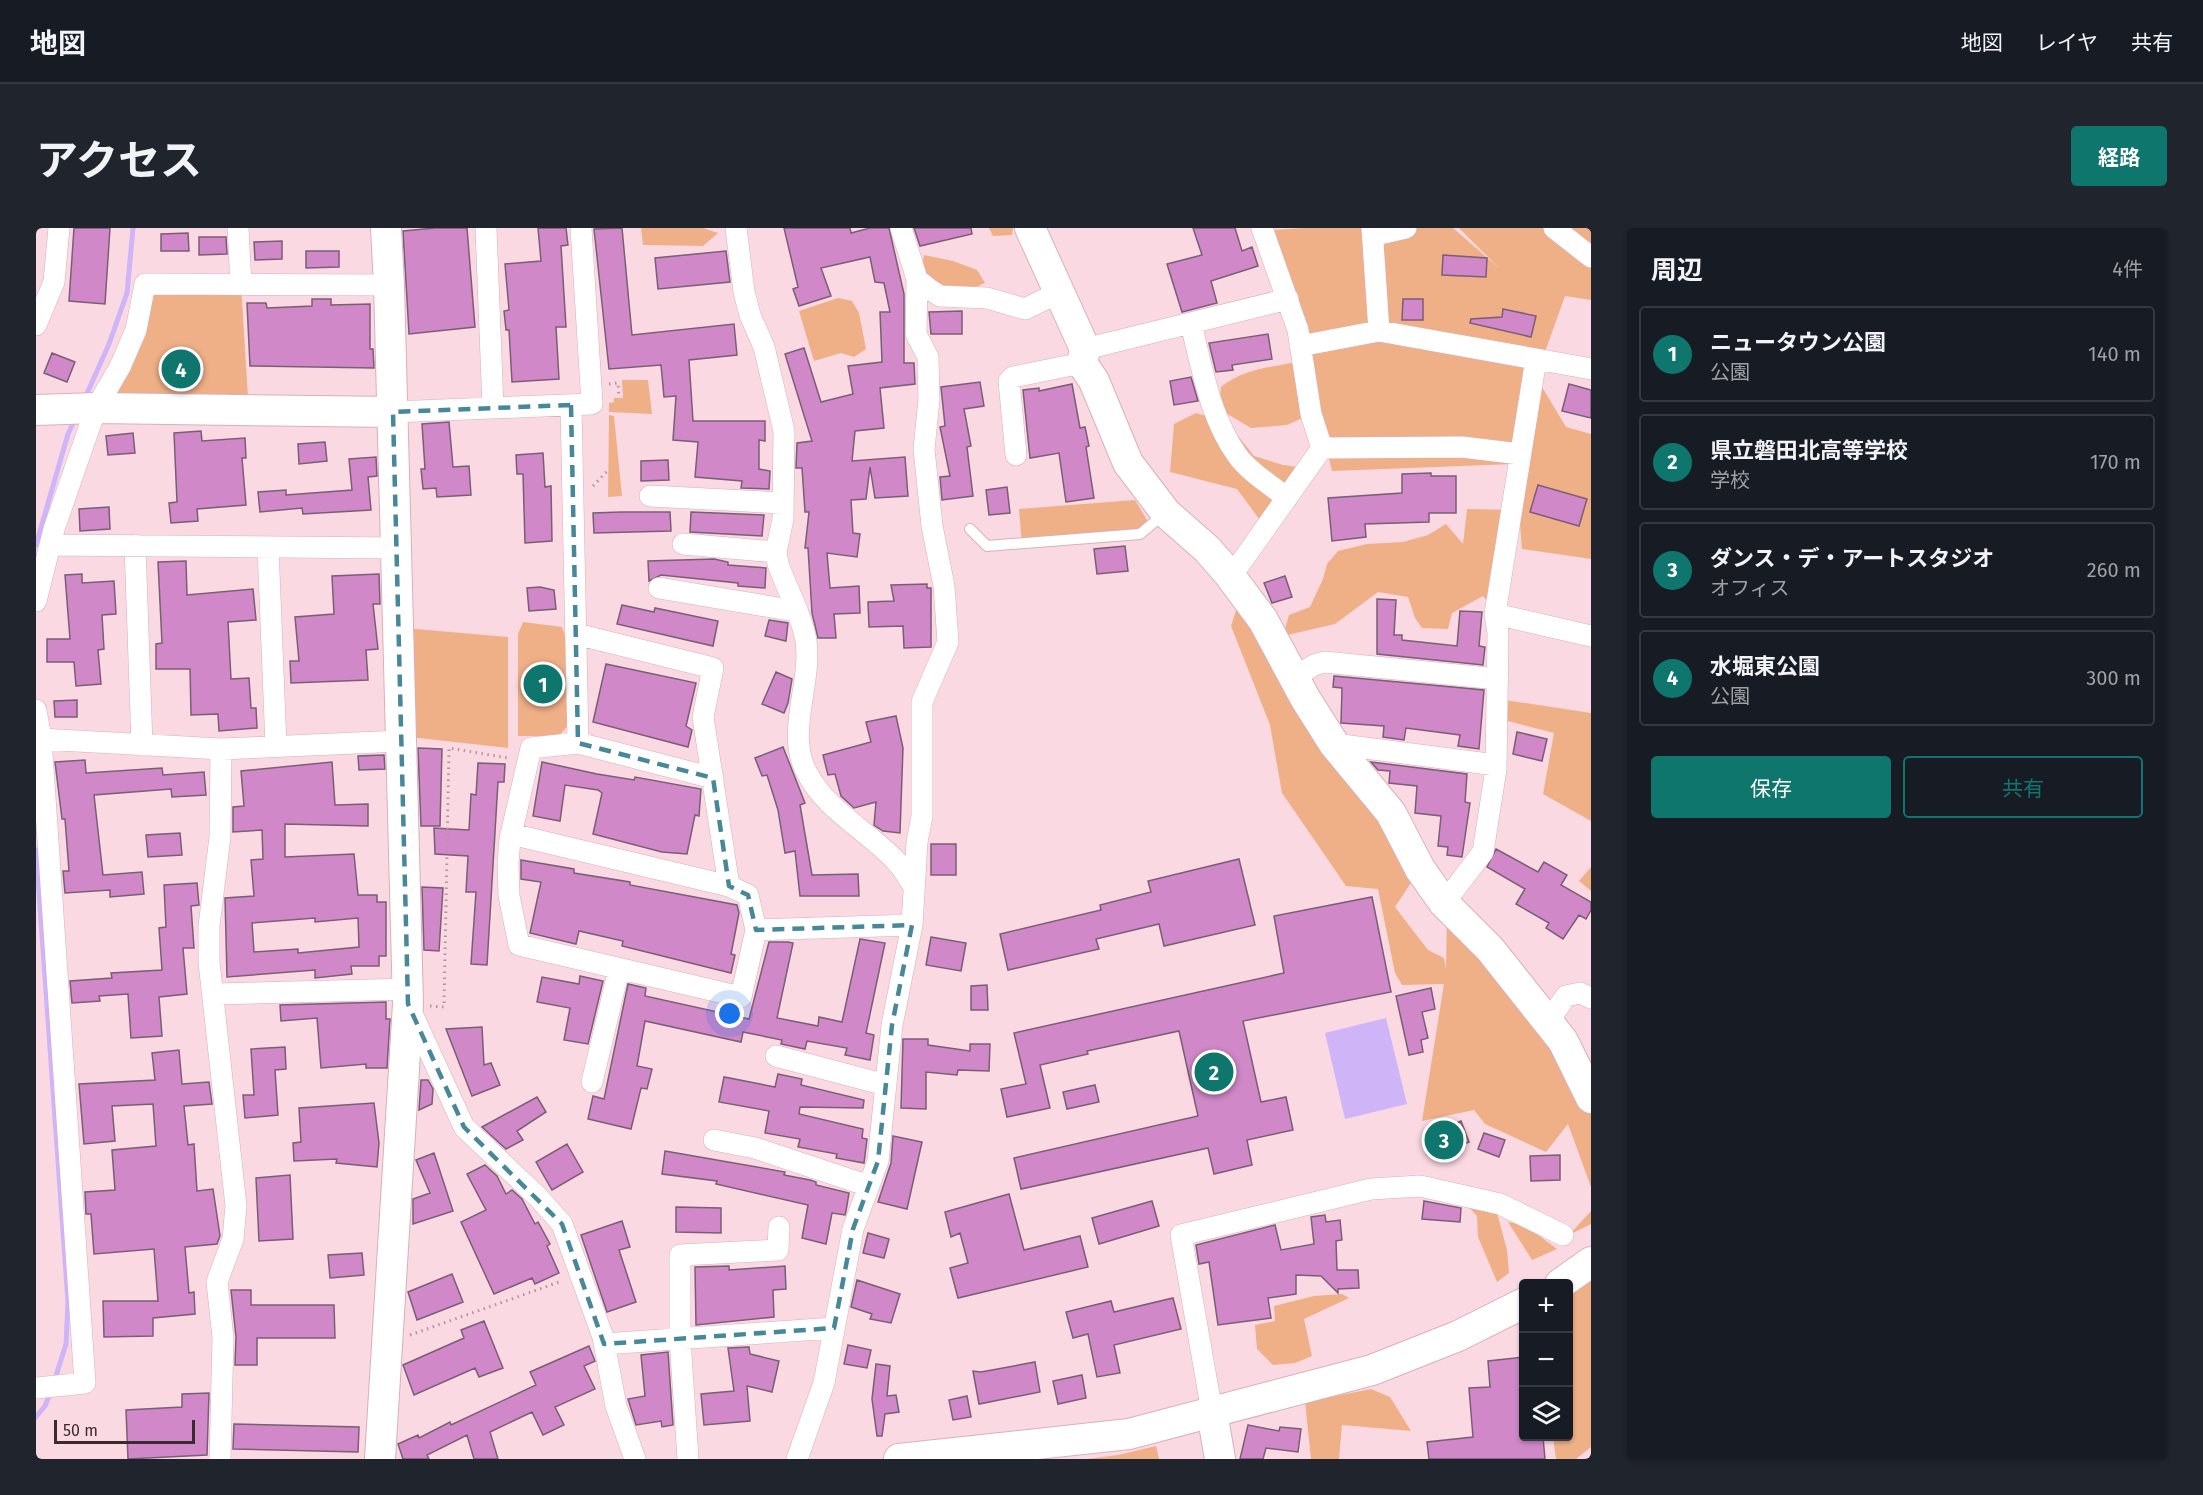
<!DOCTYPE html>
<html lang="ja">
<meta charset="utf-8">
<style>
:root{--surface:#171b24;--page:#20242c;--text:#f1f3f6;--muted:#9ea1a6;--line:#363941;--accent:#0f766e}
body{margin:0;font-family:"Fira Sans","Noto Sans JP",sans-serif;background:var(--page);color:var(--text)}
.controls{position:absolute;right:18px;bottom:18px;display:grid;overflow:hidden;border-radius:6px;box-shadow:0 2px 4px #0004}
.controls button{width:54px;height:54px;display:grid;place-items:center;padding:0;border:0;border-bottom:2px solid var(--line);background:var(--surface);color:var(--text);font:30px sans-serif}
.scale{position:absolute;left:18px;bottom:15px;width:141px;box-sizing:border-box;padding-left:6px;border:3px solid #3a2b2f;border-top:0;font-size:16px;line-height:21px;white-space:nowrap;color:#3a2b2f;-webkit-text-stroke:4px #fad9e3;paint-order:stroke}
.you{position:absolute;left:694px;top:786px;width:21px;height:21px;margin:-15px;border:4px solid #fff;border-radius:50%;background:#1a73e8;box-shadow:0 0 0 9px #1a73e833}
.badge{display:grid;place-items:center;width:39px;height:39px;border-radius:50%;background:var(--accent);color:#fff;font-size:20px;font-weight:700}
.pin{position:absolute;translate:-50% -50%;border:3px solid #fff;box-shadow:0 2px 6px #0006}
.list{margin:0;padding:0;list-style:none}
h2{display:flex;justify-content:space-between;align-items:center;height:78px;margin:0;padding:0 24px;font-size:26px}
h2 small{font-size:20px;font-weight:400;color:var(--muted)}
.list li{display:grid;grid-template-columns:39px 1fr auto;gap:18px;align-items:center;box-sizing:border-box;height:96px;margin:0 12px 12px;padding:0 12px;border:2px solid var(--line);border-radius:6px}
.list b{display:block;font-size:22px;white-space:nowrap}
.list p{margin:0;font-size:20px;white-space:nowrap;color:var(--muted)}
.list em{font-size:20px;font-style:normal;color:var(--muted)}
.actions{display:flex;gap:12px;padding:18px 24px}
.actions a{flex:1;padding:14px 0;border:2px solid var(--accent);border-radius:6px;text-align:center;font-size:21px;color:var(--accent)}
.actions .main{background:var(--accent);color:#fff}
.icon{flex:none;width:33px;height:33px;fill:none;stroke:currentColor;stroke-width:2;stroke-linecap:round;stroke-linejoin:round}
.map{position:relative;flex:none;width:1555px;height:1231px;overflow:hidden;border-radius:6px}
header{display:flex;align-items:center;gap:36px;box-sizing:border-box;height:84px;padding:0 30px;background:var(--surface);border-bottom:2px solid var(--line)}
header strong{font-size:28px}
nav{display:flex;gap:33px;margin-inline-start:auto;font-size:21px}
.intro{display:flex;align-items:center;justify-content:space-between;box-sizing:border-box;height:144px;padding:0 36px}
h1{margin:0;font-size:42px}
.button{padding:15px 27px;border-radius:6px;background:var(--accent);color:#fff;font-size:21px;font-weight:700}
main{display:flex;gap:36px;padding:0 36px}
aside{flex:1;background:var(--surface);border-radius:6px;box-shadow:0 2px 4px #0004}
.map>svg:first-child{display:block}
.green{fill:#efb087}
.water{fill:#cfb4f7}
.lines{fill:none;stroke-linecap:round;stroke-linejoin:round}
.stream{stroke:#cfb4f7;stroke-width:5}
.building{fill:#d088c8;stroke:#795e75;stroke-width:1.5;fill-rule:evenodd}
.lane-casing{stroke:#d8b0bb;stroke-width:12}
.street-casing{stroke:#d8b0bb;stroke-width:22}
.secondary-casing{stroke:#d8b0bb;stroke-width:32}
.path{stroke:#b0969e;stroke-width:3;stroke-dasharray:1.5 4.5;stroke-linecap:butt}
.lane{stroke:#fff;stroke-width:10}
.street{stroke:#fff;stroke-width:21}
.secondary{stroke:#fff;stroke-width:30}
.marked{fill:none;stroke:#47879a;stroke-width:4.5;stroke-dasharray:12 8;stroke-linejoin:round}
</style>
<header>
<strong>地図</strong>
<nav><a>地図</a><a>レイヤ</a><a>共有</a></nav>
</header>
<div class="intro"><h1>アクセス</h1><a class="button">経路</a></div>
<main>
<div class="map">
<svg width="1555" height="1231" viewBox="0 0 1555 1231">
<rect width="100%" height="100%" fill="#fad9e3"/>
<!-- green -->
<path class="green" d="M605,0H667L682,5L667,18L607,17Z
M953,0H977L976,7L957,8Z
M1267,0H1417L1462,39L1423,0H1555V72L1529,68L1500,149L1530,199L1555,206V331L1486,321L1483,285L1468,395L1447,368L1416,385L1412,401L1386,400L1379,390L1372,369L1342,364L1299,396L1247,408L1253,387L1274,379L1287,351L1291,336L1302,323L1331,316L1367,314L1392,307L1410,296L1427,316L1431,281L1482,282L1478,236L1296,243L1238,2Z
M888,27L917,33L941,42L949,55L927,64L899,58L886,40Z
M109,56H205L212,170L65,171Z
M802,70L816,73L823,85L830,121L818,129L805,125L778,133L763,83Z
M1255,135L1267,140L1275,186L1251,197L1215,200L1183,181L1185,159C1206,142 1230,140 1255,135Z
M586,152H612L616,186L573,184V175L578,174V170H587Z
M1160,185L1191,194L1218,228L1247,237L1278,241L1235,307L1201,261L1134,244L1138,196Z
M573,187L578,188L586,268L572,269Z
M1099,272L1117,302L986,316L983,281Z
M1207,360L1384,641L1359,679L1392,722L1408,730L1410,741L1411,678L1512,794L1555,881V959L1532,896L1510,924L1449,896L1438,882L1386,893L1408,756L1366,757L1359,745L1342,661L1310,658L1246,565L1234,497L1195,398Z
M487,394L526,399L532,416L534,495L523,508H482V406Z
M380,401L472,409V520L365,508L362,402Z
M1469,472L1555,485V593L1507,566L1518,505L1468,492Z
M1555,639V663L1543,653Z
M1430,976L1460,981L1471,1022L1473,1045L1461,1054L1442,1009L1441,988Z
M1555,983V996L1533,1007Z
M1472,994L1489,997L1521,1021L1496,1032Z
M1555,1052V1219L1540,1231H1520L1517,1209L1532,1208L1533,1067Z
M1306,1066L1313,1070L1268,1091L1276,1128L1259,1135L1237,1137L1221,1121L1219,1097L1239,1093L1238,1078L1278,1068Z
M1335,1161L1354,1169L1375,1203L1306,1197L1303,1231H1275L1269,1174Z
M1120,1218L1123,1231H1051L1082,1227Z"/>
<!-- water -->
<path class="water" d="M1350,790L1371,876L1309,891L1289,805Z"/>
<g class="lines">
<!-- stream -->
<path class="stream" d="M49,170L73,116L91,65L97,0
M0,317L32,206L40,189
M0,622L32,1074L30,1116L19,1151
M0,1189L9,1178L15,1163"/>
</g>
<!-- building -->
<path class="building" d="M38,0H74L69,76L33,73Z
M399,0H431L439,99L373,106L367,3Z
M502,0H530L532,17L525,18L530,99H520L523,151L476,154L473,102H470L468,83L473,82L469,36L505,33Z
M586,0L596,107L698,96L701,127L653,132L657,193H729V213L723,212V241L734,243L733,261L705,260L706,253L659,249L662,214L637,212L640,168L628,169L625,137L573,141L558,1Z
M748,0H814L815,5L834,0H853L868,66V135H878L879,156L844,160L848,200L819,203L816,233L869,229L872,268L839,270L834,239L830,271L815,272L817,305L824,306L821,329L791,325L794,360L823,358L824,385L798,386L800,410H782L776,385L772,320H769L773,284H769L766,240H760L761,215L776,213L749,126L768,120L785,174L817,166L812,138L846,134L844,84H854L848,55L839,54L834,29L785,40L795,68L763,78L757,61L762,59Z
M878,0H935L936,6L884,18Z
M1157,0H1199L1206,23L1216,19L1222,38L1175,53L1181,75L1146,84L1131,36L1166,27Z
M152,5L153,23H125V6Z
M163,9H190L191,26L163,27Z
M246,13V31L219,32L218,14Z
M270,23H303V39L270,40Z
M690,23L694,54L622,61L619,30Z
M1407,27L1451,30L1450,49L1406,47Z
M276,71H295V77L334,76V121H337L338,140L214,138L211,75H230L231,80L276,78Z
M1367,71H1387V92H1366Z
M1467,81L1500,88L1495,109L1434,95L1435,91L1466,89Z
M926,83V106H895L893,84Z
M1232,106L1236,131L1196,137L1197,142L1180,144L1173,115Z
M16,125L39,134L31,154L8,145Z
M1155,149L1162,173L1138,177L1134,153Z
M944,154L948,178L928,181L935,218L931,219L937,268L906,272L904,249L914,248L904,199L909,198L905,159Z
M1036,156L1044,200L1049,199L1053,218L1050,219L1058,270L1030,274L1023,225L994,230L987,162L1003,160V163Z
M1533,156L1555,162V190L1526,183Z
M413,194L417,239L433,238L435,267L401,269L400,260L387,261L385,241H389L386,196Z
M165,203L166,213L209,210L210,230H206L210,277L161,281L162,293L135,295L133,275L141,274L138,205Z
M97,205L99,225L72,227L70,208Z
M289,214L291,233L263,236L262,216Z
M507,225L509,259L515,258L516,313L489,315L487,246H481L480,227Z
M340,229L341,248L332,249L335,282L267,286L266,280L224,284L222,264L250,262V267L316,262L313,231Z
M632,232L633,252L605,253V233Z
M1395,245V248H1420V285H1393V294L1329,296L1330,309L1296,313L1292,270L1366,265V246Z
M1502,257L1551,271L1543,298L1494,284Z
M971,259L974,285L953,287L950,262Z
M73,279L74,301L44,303L43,281Z
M585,284H634L635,303L558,305L557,285Z
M655,284L728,287L726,308L654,304Z
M1089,318L1092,343L1061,346L1058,321Z
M678,331L692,334V337L730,340L729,360L702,358V355L625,347L613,353L612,333Z
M150,333L151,367L217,361L220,392L192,394L195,451L213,450L215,480H220L221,500L183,503L182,486L155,487L154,441H120V416L126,415L122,334Z
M46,346V355L78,353L80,386L66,387L68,421L62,422L65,456L40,458L38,434H11V411H34L29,347Z
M343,346L344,376H337L342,421L330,422L332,452L255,455L254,433H263L259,389L298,386L296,348Z
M1249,348L1256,369L1236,375L1228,355Z
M891,356V360H895V419L868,420L867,398L833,399L832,374L858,373L855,357Z
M504,359L518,362L520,381L493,383L491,360Z
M1341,371L1360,372L1358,407H1366V412L1421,418L1424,383L1446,384L1443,418L1449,419L1447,437L1341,426Z
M586,377L618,384L619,380L682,393L677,418L581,396Z
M733,392L752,395L750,413L729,408Z
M570,436L660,455L650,498L656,502L652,519L557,494Z
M740,444L756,451L752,475L748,485L726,476Z
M1298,448L1448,462L1443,521L1422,518L1424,507L1370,500L1368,512L1347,509L1348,498L1305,495L1306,460L1297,459Z
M41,472V489H19L18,473Z
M860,488L867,520L864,605L847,603L838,597L840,574L818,580L805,568L799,546L792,547L787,527L835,514L830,494Z
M1481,504L1511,511L1506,533L1477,526Z
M747,519L769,575L764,577L776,647L822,646L823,668H764L759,623L749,625L742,582L731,547L726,548L719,530Z
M382,520L406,521L404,598H385Z
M348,527L349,541L323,542L322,528Z
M49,532L50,545L126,540L127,547L168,544L170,567L136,569L135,561L58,567L67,647L106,644L108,666L74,669V662L29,665L27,643H33L29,591H26L19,534Z
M296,534L299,577L332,576V598L249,596V629L318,626L322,667H341V674H350V728H343V738H315L316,746L279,750V742L191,749L189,670L218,668L215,632L227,631L226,602L197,604V579L208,578L205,543ZM279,690V694L322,690L323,719L262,725V721L218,724L216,695Z
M506,534L561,546L598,552L599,549L665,561L663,588L659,587L651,626L626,624L557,606L566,565L562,562L529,557L524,593L497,588Z
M1335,534L1431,546L1429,574L1434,575L1426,629L1411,627L1412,619L1402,618L1405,588L1379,585L1381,558L1353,555L1354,543L1342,542Z
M442,535L469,536L468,554H462L451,737L435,736L440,664H430L432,628L399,626L398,600L433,602L435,566L440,567Z
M144,605L146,627L112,629L110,607Z
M895,616H920V647H895Z
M1460,621L1502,644L1508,634L1531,647L1525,657L1555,674V682L1550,691L1543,687L1527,711L1510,700L1513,695L1480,676L1489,661L1451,639Z
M1203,631L1219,697L1128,718L1123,696L1060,711L1063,721L972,742L964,706L1065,682L1064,677L1115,664L1112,653Z
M485,632L538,641V645L594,654V657L701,677L703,685L695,726L699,727L695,745L586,718L587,713L543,703L540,716L494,705L505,654L485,651Z
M161,655L163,677L155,678L158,720H147L151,766L123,769L126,808L95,810L92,766L63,768L64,773L36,775L34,753L76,750L75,745L126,742L123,700L130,699L128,657Z
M386,659L407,660L403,723L388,722Z
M1336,669L1355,764L1207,793L1225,874L1250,869L1257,902L1211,912L1216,937L1178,946L1172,920L985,961L978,930L1162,888L1143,803L1051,823L1052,826L1004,837L1014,880L971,889L965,861L990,856L978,805L1248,745L1238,688Z
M895,709L930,715L925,743L890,737Z
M824,711L849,715L830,805L838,807L834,832L809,827L811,820L771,813L769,821L745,816L746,812L707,804L705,814L609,793L601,838L616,841L611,861L605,860L595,901L552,891L557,868L568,871L592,756L610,760L609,768L713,791L733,714H752L757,715L741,790L782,798L783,789L806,794Z
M544,748L567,753L552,816L528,812L534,780L501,774L506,749L543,756Z
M951,757L952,782H935V758Z
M1395,760L1399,781L1386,784L1392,810L1385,812L1387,824L1373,827L1360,768Z
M350,774V791H354L351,840H330V836L285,840L281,790L245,793L244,777Z
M446,799L448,837L455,835L464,857L436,868L410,801Z
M867,811H892V817L934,823V816H954L953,843L922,842L921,847L890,844V881L865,880Z
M249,819L250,841L239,842L242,887L209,890L207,867H218L215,821Z
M143,822L146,856L173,854L176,876L148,878L152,917L158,916L161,963L177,961L184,1008L181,1016L149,1019L153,1065L158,1064L159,1086L117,1090V1108L68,1109L67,1073H122L118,1021L58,1026L55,986H50L49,964L79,962L76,922L120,918L117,876L76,878L79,913L48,916L43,856L119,852L116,825Z
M742,846L766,851L765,857L828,872L827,880L764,879L763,886L827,901L826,910L831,911L828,935L800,930L801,926L762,919L764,911L729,905L733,883L683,874L688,849L739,859Z
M385,852H392L397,861L396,876L383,882Z
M1059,857L1063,874L1031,881L1027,864Z
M501,869L510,884L481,903L487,912L470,921L446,899Z
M338,875L343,915L341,939L300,935L301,931L258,933L257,915L265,914L263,880Z
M1425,893L1433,914L1397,928L1389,908Z
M1448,905L1469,912L1463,929L1442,921Z
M857,908L886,914L871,981L842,974L855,935Z
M531,916L547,944L516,962L500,934Z
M629,923L749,944L748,947L774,952L780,954V957L813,965L810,983L809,987L796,985L790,1016L766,1010L772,977L680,956L681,953L626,946Z
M398,925L417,983L377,996V971L394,965L380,932Z
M1524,927V952L1495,953L1494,928Z
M449,937L461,948L470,966L476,962L486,971L499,996L502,994L514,1016L511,1018L523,1045L499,1056L496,1050L458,1066L425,994L450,982L431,946Z
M254,947L257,1011L223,1013L220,950Z
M973,966L988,1022L1044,1008L1052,1039L922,1070L914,1040L932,1035L924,1005L915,1009L909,984Z
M1116,973L1123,998L1063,1016L1056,990Z
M1388,973L1425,980L1424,994L1386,991Z
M640,979L685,980V1005L640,1004Z
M1289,987L1290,994L1304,992L1306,1012L1300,1013L1301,1042H1322L1323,1060L1302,1061V1065L1285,1048L1260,1047V1066L1232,1070L1235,1090L1182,1097L1173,1034L1163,1036L1160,1017L1239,997L1245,1022L1278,1016L1275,989Z
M586,993L594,1019L583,1022L600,1074L571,1084L545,1007Z
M832,1005L853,1011L848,1030L827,1025Z
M326,1025L328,1047L294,1050L292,1027Z
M693,1038V1042L749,1038L750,1061L737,1062L738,1089L660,1097L659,1039Z
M416,1046L427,1074L381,1092L372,1064Z
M821,1052L864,1066L855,1095L834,1091L836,1086L815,1079Z
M195,1062H215V1077H298L299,1110H221V1137H199L200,1109Z
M1137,1070L1145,1101L1078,1117L1084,1145L1061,1149L1052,1106L1037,1110L1030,1084L1075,1073L1078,1084Z
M448,1093L467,1140L443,1149L439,1140L378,1167L367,1137L428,1110L425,1102Z
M812,1117L835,1122L831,1140L808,1136Z
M553,1118L559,1133L548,1138L559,1161L519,1179L528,1197L507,1207L496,1184L454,1204L462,1231H438L431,1207L391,1227L393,1231H367L362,1216L382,1207L383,1210L414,1194L415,1197L500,1157L494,1144Z
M713,1119L714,1126L743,1133L736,1164L711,1158L714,1193L668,1197L665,1166L698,1163L692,1120Z
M632,1124L637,1197L626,1199L625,1193L600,1197L592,1171L609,1168L605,1127Z
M1488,1129V1209H1507L1509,1231H1393L1391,1214L1437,1209L1433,1160L1454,1159L1452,1133Z
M999,1134L1004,1164L943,1176L937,1143L945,1144Z
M840,1136L854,1138L851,1168L860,1167L863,1184L849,1186L846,1208H841L836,1171Z
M1046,1147L1050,1170L1022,1176L1017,1153Z
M173,1165L171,1227L92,1231L90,1182L146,1179V1166Z
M931,1168L935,1189L917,1192L913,1172Z
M198,1196L323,1199L322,1224L197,1221Z
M1212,1197L1243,1203L1244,1199L1265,1201L1262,1224L1230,1220L1227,1231H1204Z"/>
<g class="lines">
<defs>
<path id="lane" d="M934,301L951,318L1104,306L1128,286"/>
<path id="street" d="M202,0L205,56
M450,0L457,180
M700,0L708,64L714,87L728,119L748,203L747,291L740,324L742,336C750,359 767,390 770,413C776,455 750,504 770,543C789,582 831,602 860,633C867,640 872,650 878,659
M865,0L881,51L893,61L904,68L951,70L989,81L1022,65
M1336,0L1343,103
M1518,0L1555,29
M1339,7L1370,0
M1155,96C1166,140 1174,189 1201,227C1213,244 1235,257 1251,270
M0,97L18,54L23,0
M1264,118L1343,103L1500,131L1459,386L1462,405L1460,541L1447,624L1408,675
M1049,121L1252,71
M1500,131L1555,141
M535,177L542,515
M357,184L556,176L545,0
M1286,220L1426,219L1484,226
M980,227L973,153L977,149L1046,135
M614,268L747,275
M647,316L740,324
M14,317L360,320
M99,317L106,517
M232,319L240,518
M1192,345L1204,336L1286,220L1275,186L1262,102L1226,0
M623,360L759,383
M0,373L18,301L60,180L84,139L100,102L109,56L353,57
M1459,386L1555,408
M540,406L677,440L667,489L693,658
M1258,450L1278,437L1288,434L1462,451
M0,482L5,511L49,1155L0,1160
M5,511L185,521L365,513
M1298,516L1460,537
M475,606L693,658L712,667L720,702L705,769L483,717L473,668L472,635L474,611L495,520L542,515L677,550
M720,702L876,697
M178,766L372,761
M373,779L428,899L502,969L526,996L567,1109L580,1178L599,1231
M1512,794L1530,768L1544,765L1555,770
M740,828L850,857
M556,854L583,741
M678,912L719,920L833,958
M568,1116L798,1100
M1176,1184L1145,1007L1335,961L1384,958L1464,976L1527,1007
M184,1231L187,1110L181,1054L197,1011L200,978L173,734V698L184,609L185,521
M652,1231L644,1111V1027L742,1022L743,999
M761,1231L788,1155L817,1001L842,933L856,797L876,697L881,614L886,588V474L912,414L908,358L896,298L888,221L893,172L892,129L880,106L881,51"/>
<path id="secondary" d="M994,0L1049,121L1046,135L1058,153L1092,235L1130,285L1171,321L1192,345L1227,392L1269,470L1298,516L1355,585L1384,641L1408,675L1454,721L1527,813L1555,870
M0,182L60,180L357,184
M1524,1056L1555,1034
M1176,1184L1184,1231
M344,1231L372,776L353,57L350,0
M863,1231L1093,1206L1336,1142L1422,1108L1488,1075"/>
</defs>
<!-- lane casing -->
<use href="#lane" class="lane-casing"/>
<!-- street casing -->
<use href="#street" class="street-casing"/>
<!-- secondary casing -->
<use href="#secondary" class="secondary-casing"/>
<!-- path -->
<path class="path" d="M573,156L582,155L583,170
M557,258L573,241
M394,778L408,779L413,520L472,530
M374,1107L526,1053"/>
<!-- lane -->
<use href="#lane" class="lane"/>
<!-- street -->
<use href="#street" class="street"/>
<!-- secondary -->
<use href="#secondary" class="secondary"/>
</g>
<!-- marked area -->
<path class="marked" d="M535,177L542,515L677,550L693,658L712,667L720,702L876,697L856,797L842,933L817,1001L798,1100L568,1116L526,996L428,899L372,776L357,184Z"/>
</svg>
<div class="controls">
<button>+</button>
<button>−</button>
<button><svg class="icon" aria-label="layers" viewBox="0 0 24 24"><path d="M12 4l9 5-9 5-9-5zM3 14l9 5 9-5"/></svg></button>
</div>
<div class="scale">50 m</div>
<div class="you"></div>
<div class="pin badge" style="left:507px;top:456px">1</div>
<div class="pin badge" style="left:1178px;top:844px">2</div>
<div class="pin badge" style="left:1408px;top:912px">3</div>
<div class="pin badge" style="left:145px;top:141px">4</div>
</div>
<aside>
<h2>周辺<small>4件</small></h2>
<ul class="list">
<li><span class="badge">1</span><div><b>ニュータウン公園</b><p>公園</p></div><em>140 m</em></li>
<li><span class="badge">2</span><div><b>県立磐田北高等学校</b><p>学校</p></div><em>170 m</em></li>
<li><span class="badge">3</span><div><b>ダンス・デ・アートスタジオ</b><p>オフィス</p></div><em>260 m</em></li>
<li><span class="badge">4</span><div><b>水堀東公園</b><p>公園</p></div><em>300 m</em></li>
</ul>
<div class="actions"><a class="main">保存</a><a>共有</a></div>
</aside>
</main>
